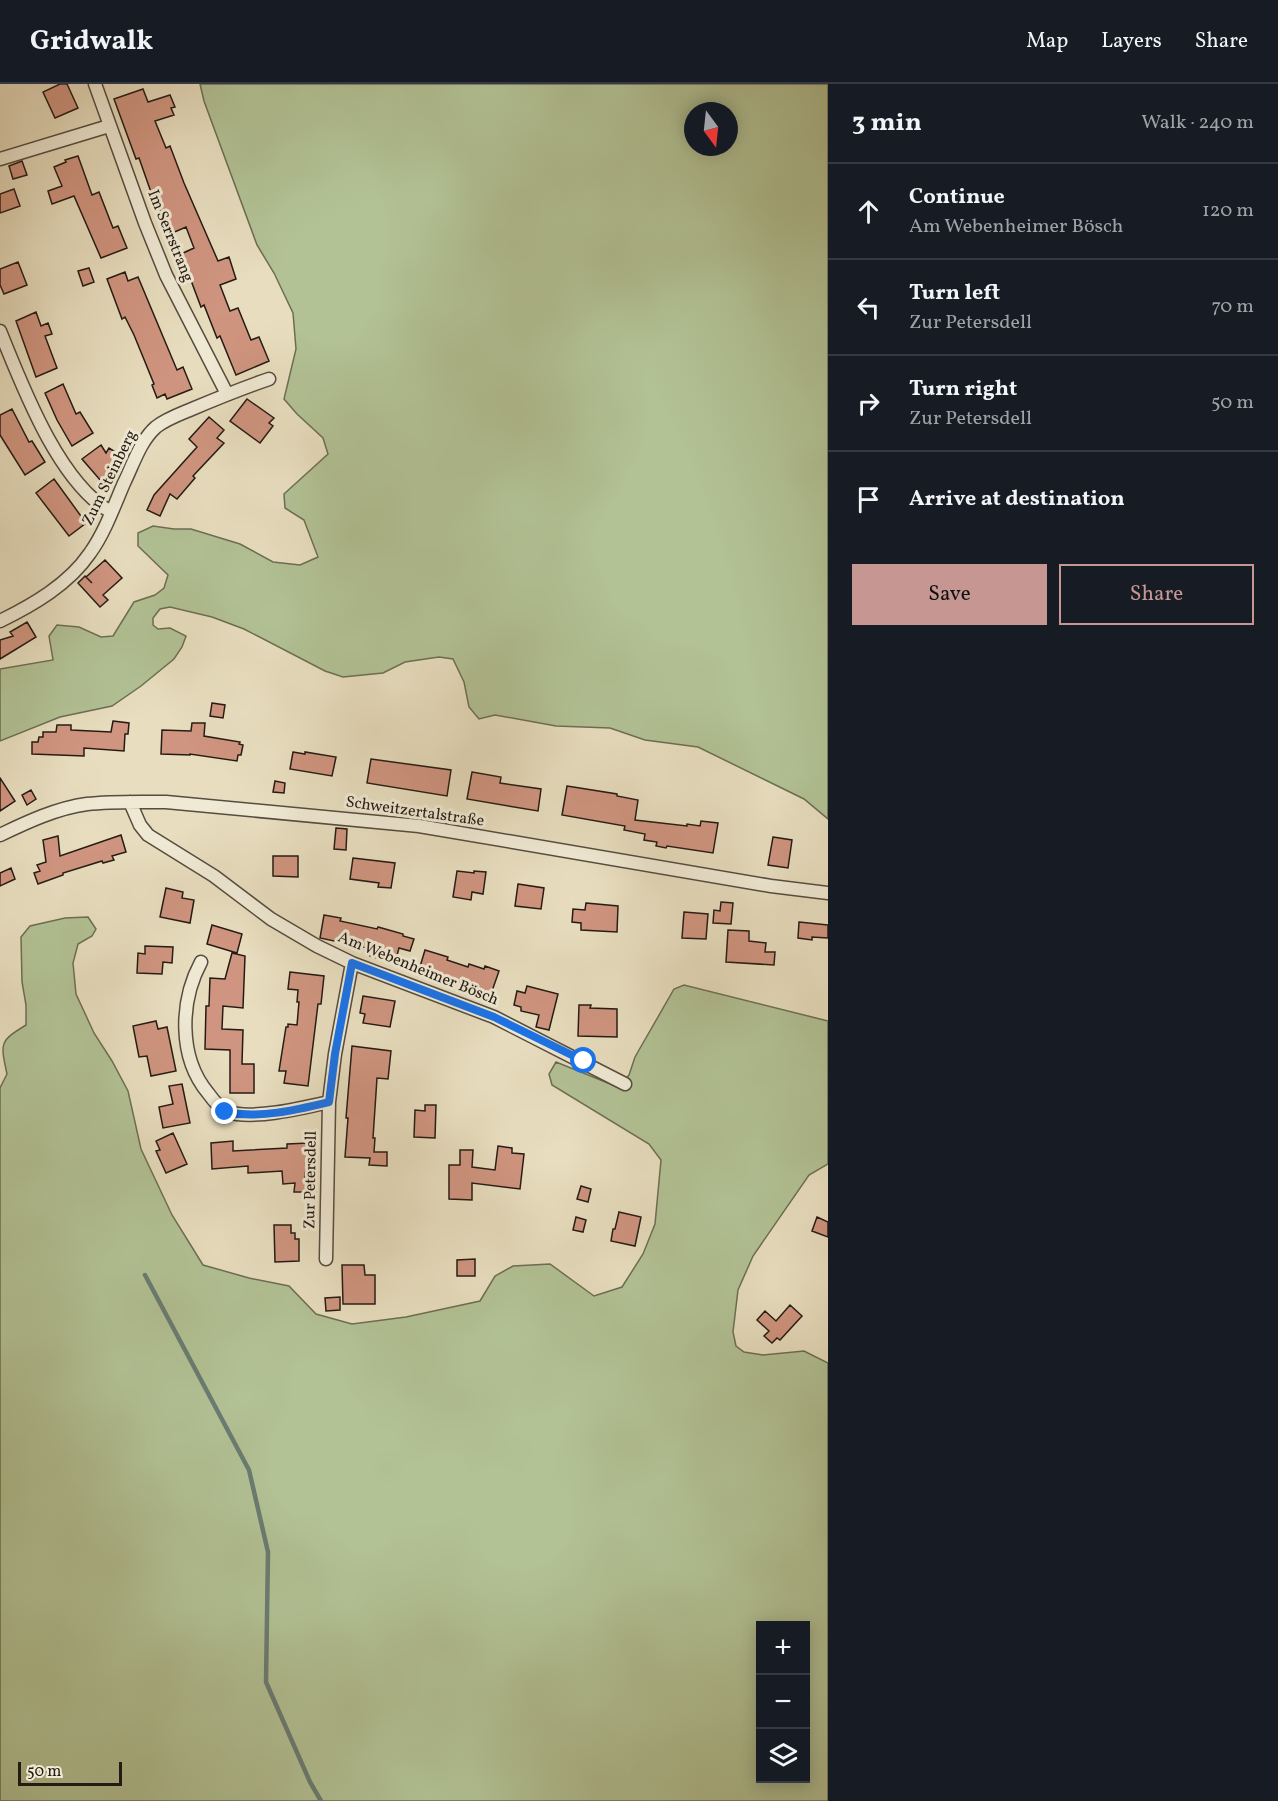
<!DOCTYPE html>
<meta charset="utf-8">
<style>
:root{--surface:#171b24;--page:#20242c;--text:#f1f3f6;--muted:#9ea1a6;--line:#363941;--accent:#c59692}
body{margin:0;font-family:Vollkorn,serif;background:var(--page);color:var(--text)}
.controls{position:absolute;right:18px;bottom:18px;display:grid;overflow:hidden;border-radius:0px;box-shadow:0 3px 15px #0003}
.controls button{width:54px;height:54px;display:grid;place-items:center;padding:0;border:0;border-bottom:2px solid var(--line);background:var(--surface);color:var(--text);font:30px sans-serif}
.compass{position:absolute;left:684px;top:18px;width:54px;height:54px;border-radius:50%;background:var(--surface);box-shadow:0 3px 15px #0003;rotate:165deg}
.scale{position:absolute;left:18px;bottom:15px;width:104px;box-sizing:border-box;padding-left:6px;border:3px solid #251b14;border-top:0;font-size:16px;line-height:21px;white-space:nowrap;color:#251b14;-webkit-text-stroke:4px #f0ead5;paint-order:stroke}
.stop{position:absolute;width:18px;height:18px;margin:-14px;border:4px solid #1a73e8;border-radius:50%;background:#fff}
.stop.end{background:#1a73e8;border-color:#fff;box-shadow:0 2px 6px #0008}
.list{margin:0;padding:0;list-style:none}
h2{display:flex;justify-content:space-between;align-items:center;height:78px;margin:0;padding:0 24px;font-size:26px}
h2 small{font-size:20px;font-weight:400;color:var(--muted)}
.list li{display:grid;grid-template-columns:39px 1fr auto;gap:18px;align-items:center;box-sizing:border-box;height:96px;padding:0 24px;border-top:2px solid var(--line)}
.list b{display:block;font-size:22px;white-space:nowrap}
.list p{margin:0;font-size:20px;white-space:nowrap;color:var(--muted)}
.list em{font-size:20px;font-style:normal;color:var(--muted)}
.actions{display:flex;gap:12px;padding:18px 24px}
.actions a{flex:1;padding:14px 0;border:2px solid var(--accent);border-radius:0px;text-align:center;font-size:21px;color:var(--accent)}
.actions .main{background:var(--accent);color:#111}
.icon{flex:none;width:33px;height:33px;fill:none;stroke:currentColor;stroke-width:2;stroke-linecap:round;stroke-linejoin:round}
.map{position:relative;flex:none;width:828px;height:1717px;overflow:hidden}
header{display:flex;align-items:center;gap:36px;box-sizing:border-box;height:84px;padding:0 30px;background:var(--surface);border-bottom:2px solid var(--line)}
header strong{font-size:28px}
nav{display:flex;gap:33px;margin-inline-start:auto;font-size:21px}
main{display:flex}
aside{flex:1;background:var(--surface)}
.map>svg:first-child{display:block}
.green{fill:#b2c295;stroke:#6c6e54;stroke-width:1.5;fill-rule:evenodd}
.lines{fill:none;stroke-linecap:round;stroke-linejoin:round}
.stream{stroke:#697c72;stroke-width:4.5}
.building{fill:#d09580;stroke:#251b14;stroke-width:1.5}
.minor-casing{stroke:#564c3f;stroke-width:15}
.minor{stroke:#f0ead5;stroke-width:12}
.route{stroke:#1a73e8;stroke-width:8}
.labels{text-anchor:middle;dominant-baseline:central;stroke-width:6;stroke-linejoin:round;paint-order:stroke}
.street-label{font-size:16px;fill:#251b14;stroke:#f0ead5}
</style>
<header>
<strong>Gridwalk</strong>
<nav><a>Map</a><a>Layers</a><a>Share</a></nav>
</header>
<main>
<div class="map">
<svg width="828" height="1717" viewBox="0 0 828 1717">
<rect width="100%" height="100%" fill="#e8debf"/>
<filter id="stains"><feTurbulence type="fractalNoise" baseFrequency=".00333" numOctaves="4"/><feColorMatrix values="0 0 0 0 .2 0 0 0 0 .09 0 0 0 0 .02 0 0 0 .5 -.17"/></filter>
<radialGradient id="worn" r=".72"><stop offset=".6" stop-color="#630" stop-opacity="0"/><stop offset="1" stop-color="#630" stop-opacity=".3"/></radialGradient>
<!-- green -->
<path class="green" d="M200,0H828V735L804,715L698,663L645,656L610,644L556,642L495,631L479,635L469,623L464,598L453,575L439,573L405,578L383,589L343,593L325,587L244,545L212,533L170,523L160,525L153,534V541L158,545L170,544L186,552L182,563L174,575L141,602L112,622L60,633L0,657V585L53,576L49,552L57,541L79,543L101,553L113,552L134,518L155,511L164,504L168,491L138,462V449L153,442L174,445H191L240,460L273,478L300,481L318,473L304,436L285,424L284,410L328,370L323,354L297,330L284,315L296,265L293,229L274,189L257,161L204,17ZM693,27H729V63H693Z
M88,833L96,845L92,852L78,860L73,879L76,910L94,949L112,977L128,1007L141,1065L172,1131L203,1181L249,1194L289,1202L316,1230L352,1240L406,1233L480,1217L495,1192L513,1182L550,1180L594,1212L622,1203L643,1170L655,1140L661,1076L649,1060L552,1001L549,990L556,978L618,1003L629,991L635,973L674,905L684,901L828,937V1080L809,1091L753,1172L738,1206L733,1248L736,1262L744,1268L763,1271L804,1267L828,1279V1717H0V1004L7,990C0,958 0,957 26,941V921L22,898L21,853L30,842L65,834ZM760,1542H806V1694H760Z"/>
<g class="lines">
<!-- stream -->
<path class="stream" d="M145,1191L249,1386L268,1468L266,1598L310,1698L321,1717"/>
</g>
<!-- building -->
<path class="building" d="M60,0H67L78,24L55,34L43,8Z
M143,5L148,18L170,11L175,23L171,24L174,31L155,37L166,64L170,62L184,99L218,177L229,173L236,195L220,201L230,227L238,224L251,256L259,253L269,277L236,291L220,252L217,254L204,221L201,223L181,170L194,164L186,143L170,150L154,111H152L139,74L136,75L114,15Z
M78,72L92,111L99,108L113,144L118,142L127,164L101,174L74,112L52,120L48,107L62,102L54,83L66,78L65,76Z
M22,77L27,91L13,95L9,82Z
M14,105L20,122L0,129V110Z
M18,178L27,201L4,210L0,201V185Z
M89,184L94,198L83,202L78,187Z
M125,188L128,197L138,193L177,286L183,283L192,305L167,315L165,310L157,314L152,301L154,300L134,251L125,233L122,235L107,195Z
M36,228L41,242L48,239L52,250L45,252L57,284L36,293L16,237Z
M63,300L76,330L80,328L93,349L72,362L57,336L45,309Z
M247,315L274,334L269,339L273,342L260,359L230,337Z
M12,325L29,358L32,357L45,378L25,391L0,351V331Z
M209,333L224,346L217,354L224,359L193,392L195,394L177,415L170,410L160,432L147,426L154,411L197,363L189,355Z
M101,361L106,369L109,364L122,372L114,384L115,385L101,397L82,375Z
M54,395L86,439L69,452L36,409Z
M105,476L122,494L103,511L108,516L100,523L78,499L85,492L92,499L86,493Z
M27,538L36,553L0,575V556L13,552L10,548Z
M212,619L225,621L223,634L210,632Z
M113,637L129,639L128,650H125L124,667L84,664V672L32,670V658H38L39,653H43V648H56L57,641H71V646L111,648Z
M192,639H205L204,652L240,658L239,660L243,661L241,671H238L237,677L190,670V671L161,670L162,646L191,647Z
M293,668L305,670V668L336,673L332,692L290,685Z
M371,675L451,686L447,712L367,699Z
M472,688L501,693L500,699L541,705L538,727L467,715Z
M0,694L15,717L0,727Z
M275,697L285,699L284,709L273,708Z
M567,702L617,710V712L638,716L635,736L687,742V740L700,742L701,737L718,739L713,769L667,762L666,764L656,762L657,758L644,756L645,750L624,746L625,742L562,731Z
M31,706L36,715L27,721L22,711Z
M336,744L347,745L346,766L334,765Z
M121,751L126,768L112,772L114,776L103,779L102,777L63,789V791L38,800L34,789L40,787L37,781L46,778L43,756L58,752L60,772Z
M773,753L792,756L788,784L768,781Z
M273,772H298V793L273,792Z
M353,774L395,779L391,804L378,803L379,799L350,795Z
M11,784L15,795L0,802V789Z
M457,787L474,789V787L486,788L483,810L472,808L471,816L453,813Z
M518,800L544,804L541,825L515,822Z
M166,804L183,808L182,814L194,816L190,839L160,833Z
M721,818L733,819L731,840L713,839L714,826L720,827Z
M586,819L618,822L617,848L581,846V839L572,838L573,825L585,826Z
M684,828L708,830L706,855L682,854Z
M324,831L341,834L340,837L377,845L378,843L403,850V852L414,855L410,867L399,864L395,879L370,872L372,865L320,854Z
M799,838L828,841V854L812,853V856L798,854Z
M212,841L242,850L237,869L207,860Z
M728,846L749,847V857L766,859L765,868H775L774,881L726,878Z
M145,862L173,863L172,879L163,878L162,890L137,889L138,869L145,870Z
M425,866L448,873L447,876L468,883L469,880L484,885L485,882L499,887L491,910L454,896L419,886Z
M232,869L245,872L243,924L223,922L222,945L243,946L242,980H254V1009H230V966L205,965L206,922H209L210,894L225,895Z
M290,888L324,892L321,920H318L308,1002L284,999L286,987H279L286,943H288V940L297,941L299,918H297L298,906L288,905Z
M527,902L558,910L549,946L536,943L539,931L521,927V923L514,921L517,907L525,909Z
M363,912L395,917L390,943L363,939L365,930L360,929Z
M579,921H591L590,924L617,925V953L578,952Z
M156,937L158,945L167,943L176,987L151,992L147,972L139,973L133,942Z
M352,962L391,967L388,995L377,994L373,1054H375L374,1068H387V1082L369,1081L370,1074L345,1073L348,1034H346Z
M182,1000L190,1039L163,1044L159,1023L173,1020L169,1002Z
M425,1021H436L435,1054L414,1053L415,1026L425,1027Z
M173,1049L187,1080L166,1089L156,1067L160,1066L156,1057Z
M233,1057V1067L287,1064V1060L309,1059L310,1089H305L306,1108H294L295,1099L283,1100L282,1087L248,1089V1082L212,1085L211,1059Z
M498,1062L512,1064V1069L524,1070L520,1105L472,1099V1116L449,1115V1081H460V1066H473L472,1083L495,1086Z
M581,1102L591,1105L588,1118L577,1115Z
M619,1128L641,1133L635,1162L611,1157L613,1145H615Z
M576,1133L586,1136L583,1148L573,1146Z
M817,1133L828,1138V1153L812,1147Z
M274,1141H291V1149H295V1155H299V1177L275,1178Z
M475,1175V1192H457V1176Z
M342,1181H364L365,1191H375V1220H343Z
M340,1213V1226L326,1227L325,1214Z
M790,1221L802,1232L780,1256L777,1254L772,1259L764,1252L769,1247L757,1236L765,1227L776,1237Z"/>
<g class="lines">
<defs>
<path id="minor" d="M95,0L145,139L166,191L227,310
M0,75L109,42
M0,247C22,301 58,398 111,428
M0,537C33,521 69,500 90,469C105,448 114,422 124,399C133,381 140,357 156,343C166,335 180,330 192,325C218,314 243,304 269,295
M130,718L140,741L148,751L214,792L271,835L317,862L352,879L494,933L625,1000
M0,751C27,738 57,724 87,720C113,717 140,718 166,718L419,742L771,802L828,809
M201,878C180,917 178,973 208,1009C213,1016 220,1025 228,1028C253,1036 303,1024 329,1018
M326,1175L329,1018L335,970L352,879"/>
</defs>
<!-- minor casing -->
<use href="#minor" class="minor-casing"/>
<!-- minor -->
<use href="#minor" class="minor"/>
</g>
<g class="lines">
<!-- route -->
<path class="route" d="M225,1028C259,1035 296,1026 329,1018L335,970L352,879L494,933L584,977"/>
</g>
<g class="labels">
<!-- street labels -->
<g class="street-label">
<text transform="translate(170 152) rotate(68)">Im Serrstrang</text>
<text transform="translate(110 394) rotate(-64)">Zum Steinberg</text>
<text transform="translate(415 728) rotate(8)">Schweitzertalstraße</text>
<text transform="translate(418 885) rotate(22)">Am Webenheimer Bösch</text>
<text transform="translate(311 1096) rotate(-89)">Zur Petersdell</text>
</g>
</g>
<rect width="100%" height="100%" filter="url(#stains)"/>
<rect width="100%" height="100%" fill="url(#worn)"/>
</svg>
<div class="controls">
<button>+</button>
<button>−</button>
<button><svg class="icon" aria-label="layers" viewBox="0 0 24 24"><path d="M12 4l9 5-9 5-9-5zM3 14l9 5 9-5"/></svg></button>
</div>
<svg class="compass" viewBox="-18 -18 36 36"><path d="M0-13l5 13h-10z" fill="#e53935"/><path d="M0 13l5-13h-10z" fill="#9ea1a6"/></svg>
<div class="scale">50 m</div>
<div class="stop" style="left:584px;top:977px"></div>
<div class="stop end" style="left:225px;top:1028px"></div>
</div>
<aside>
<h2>3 min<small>Walk · 240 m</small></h2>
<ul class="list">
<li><svg class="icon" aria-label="ahead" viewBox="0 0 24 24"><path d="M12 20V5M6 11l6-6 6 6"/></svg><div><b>Continue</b><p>Am Webenheimer Bösch</p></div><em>120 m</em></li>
<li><svg class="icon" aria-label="left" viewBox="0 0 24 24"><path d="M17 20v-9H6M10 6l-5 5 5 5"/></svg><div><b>Turn left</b><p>Zur Petersdell</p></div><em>70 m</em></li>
<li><svg class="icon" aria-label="right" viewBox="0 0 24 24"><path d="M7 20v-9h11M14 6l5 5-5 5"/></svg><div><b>Turn right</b><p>Zur Petersdell</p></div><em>50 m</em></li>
<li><svg class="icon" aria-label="arrive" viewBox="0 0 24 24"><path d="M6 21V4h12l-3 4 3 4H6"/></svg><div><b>Arrive at destination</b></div></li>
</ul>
<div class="actions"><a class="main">Save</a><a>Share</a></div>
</aside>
</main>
